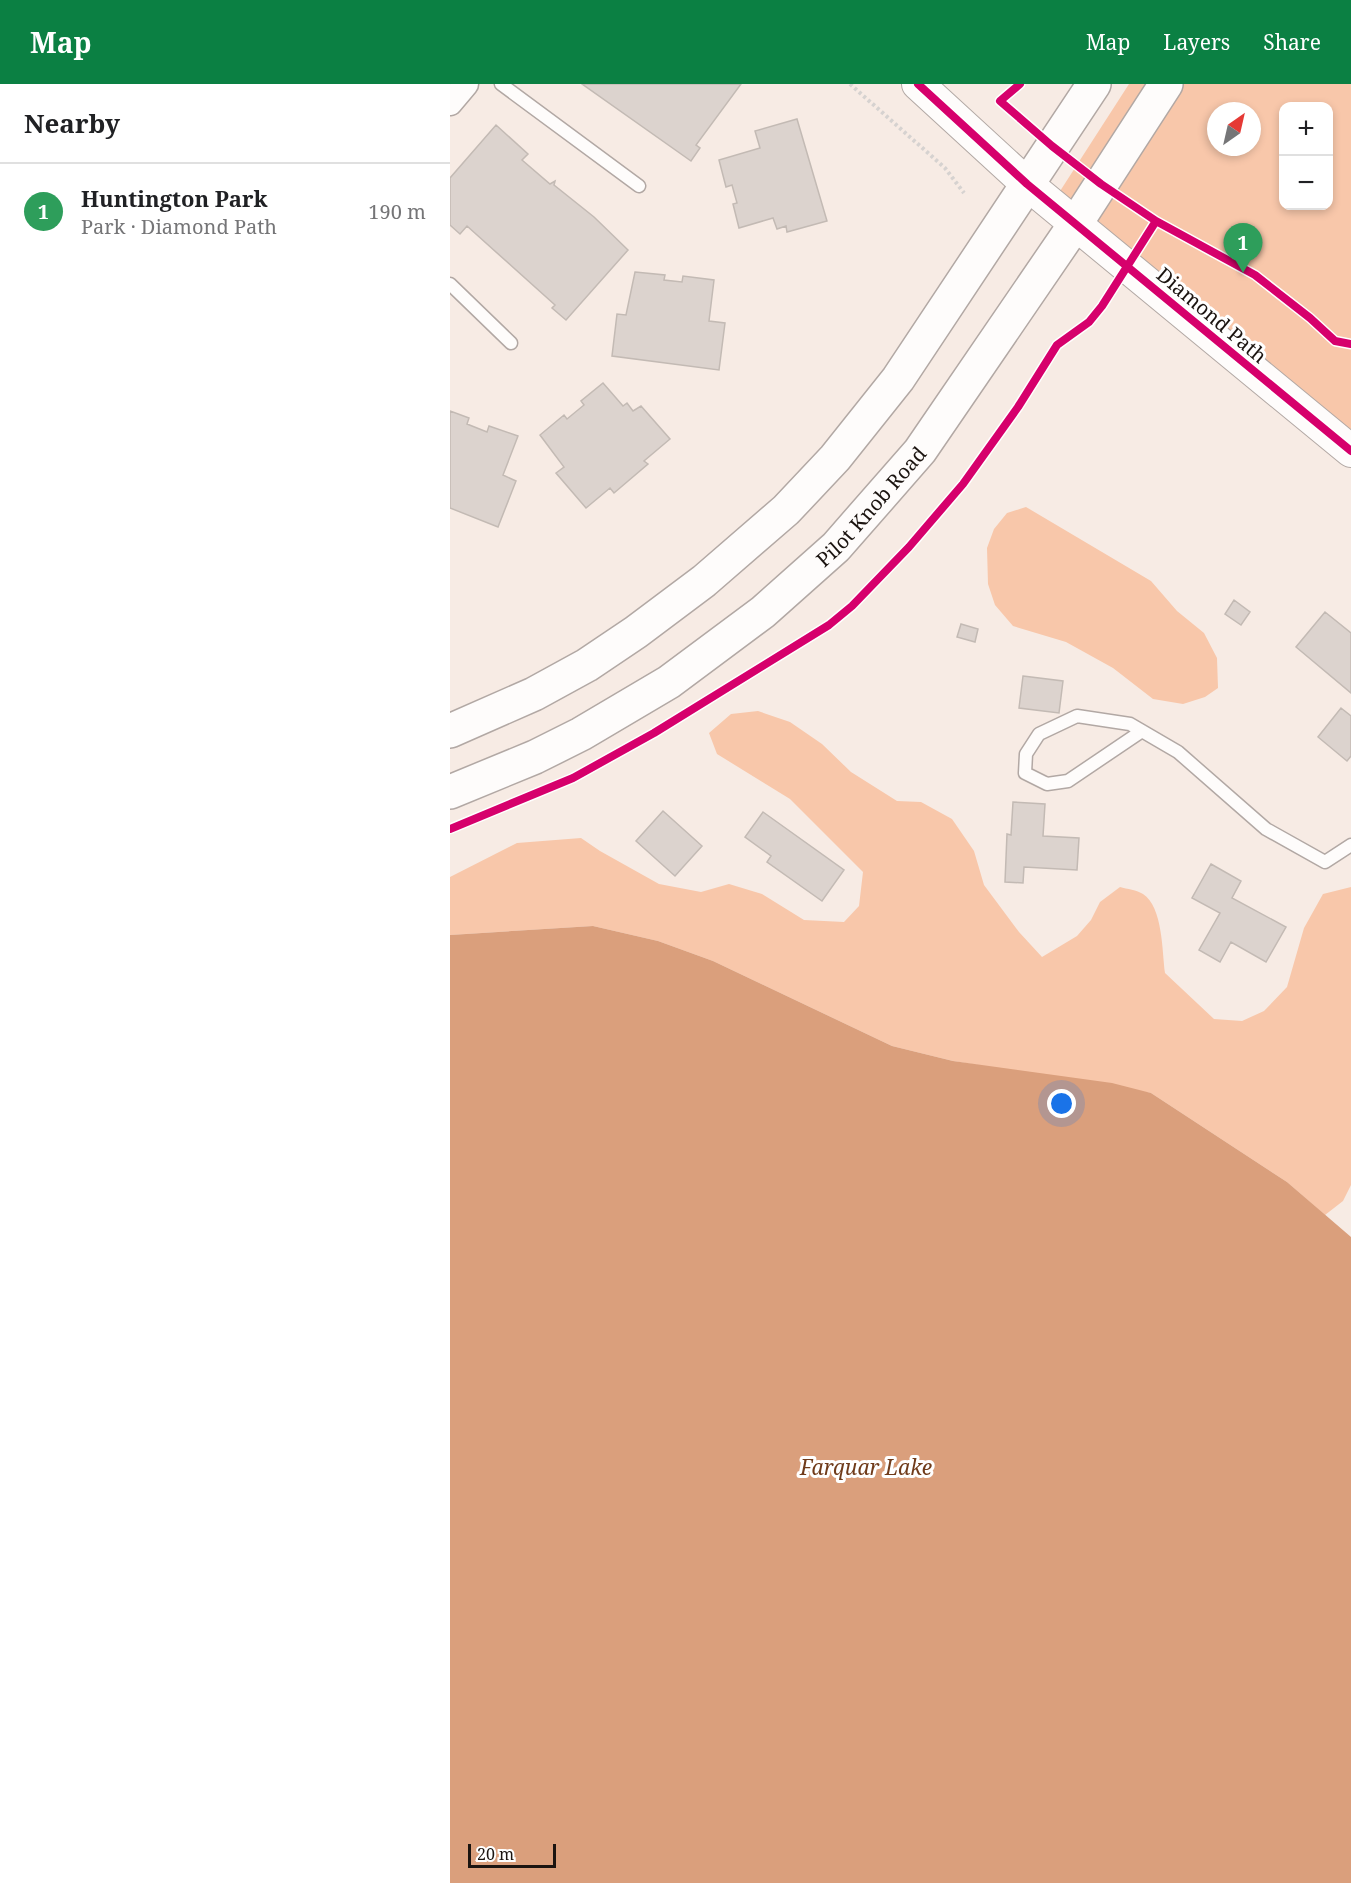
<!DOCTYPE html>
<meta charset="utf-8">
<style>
:root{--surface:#fff;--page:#f6f6f6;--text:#202124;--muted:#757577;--line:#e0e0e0;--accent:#0b8043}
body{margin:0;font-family:"Noto Serif",serif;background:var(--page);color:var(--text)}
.controls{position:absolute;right:18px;top:18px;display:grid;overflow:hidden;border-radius:12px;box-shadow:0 3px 9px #0003}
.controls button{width:54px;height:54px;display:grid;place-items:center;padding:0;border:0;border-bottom:2px solid var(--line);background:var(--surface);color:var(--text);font:30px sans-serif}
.compass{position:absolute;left:757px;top:18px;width:54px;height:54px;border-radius:50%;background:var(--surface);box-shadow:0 3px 9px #0003;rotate:34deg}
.scale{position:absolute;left:18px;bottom:15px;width:88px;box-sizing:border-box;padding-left:6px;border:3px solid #1b1410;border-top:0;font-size:16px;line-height:21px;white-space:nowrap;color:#1b1410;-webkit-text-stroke:4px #fff;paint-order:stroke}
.you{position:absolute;left:612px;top:1020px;width:21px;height:21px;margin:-15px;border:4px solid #fff;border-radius:50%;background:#1a73e8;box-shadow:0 0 0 9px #1a73e833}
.badge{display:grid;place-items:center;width:39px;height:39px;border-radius:50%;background:var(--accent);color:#fff;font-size:20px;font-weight:700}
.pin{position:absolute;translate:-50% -50px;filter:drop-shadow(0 2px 3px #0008)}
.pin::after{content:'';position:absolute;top:32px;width:21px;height:18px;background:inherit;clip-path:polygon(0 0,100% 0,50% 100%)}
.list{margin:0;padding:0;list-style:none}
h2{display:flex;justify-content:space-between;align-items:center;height:78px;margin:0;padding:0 24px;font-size:26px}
h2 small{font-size:20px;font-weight:400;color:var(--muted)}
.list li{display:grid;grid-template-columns:39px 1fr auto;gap:18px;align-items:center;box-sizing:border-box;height:96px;padding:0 24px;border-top:2px solid var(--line)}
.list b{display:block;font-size:22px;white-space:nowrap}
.list p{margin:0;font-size:20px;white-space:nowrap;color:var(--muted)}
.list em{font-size:20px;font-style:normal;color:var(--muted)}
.map{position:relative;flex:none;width:901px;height:1799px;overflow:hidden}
header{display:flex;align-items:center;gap:36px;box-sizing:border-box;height:84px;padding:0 30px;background:var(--accent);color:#fff}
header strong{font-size:28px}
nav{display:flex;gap:33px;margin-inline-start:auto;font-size:21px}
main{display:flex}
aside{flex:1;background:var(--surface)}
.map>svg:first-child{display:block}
.green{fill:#f8c7aa;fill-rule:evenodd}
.water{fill:#da9f7c}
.building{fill:#dcd3ce;stroke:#c3bab4;stroke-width:1.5}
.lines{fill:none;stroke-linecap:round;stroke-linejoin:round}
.service-casing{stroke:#b2a8a4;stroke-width:15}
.minor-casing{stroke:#b2a8a4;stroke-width:27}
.tertiary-casing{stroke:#b2a8a4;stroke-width:34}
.secondary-casing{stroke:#b2a8a4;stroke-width:36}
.path{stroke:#d6d2d0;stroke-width:4;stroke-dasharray:3 3;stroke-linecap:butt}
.service{stroke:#fefcfb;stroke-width:12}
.minor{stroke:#fefcfb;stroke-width:24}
.tertiary{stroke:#fefcfb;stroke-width:32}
.secondary{stroke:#fefcfb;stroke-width:33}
.cycleway-casing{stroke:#fff;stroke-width:11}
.cycleway{stroke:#d6006c;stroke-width:8}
.labels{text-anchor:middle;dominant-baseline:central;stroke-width:6;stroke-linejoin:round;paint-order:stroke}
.street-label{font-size:20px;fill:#1b1410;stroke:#fff}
.water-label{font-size:21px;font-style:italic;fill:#703b1a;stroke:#fff}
</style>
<header>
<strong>Map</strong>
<nav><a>Map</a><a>Layers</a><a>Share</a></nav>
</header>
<main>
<aside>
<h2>Nearby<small></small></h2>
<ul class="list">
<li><span class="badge" style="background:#2e9e5b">1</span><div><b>Huntington Park</b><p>Park · Diamond Path</p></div><em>190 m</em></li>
</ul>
</aside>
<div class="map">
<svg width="901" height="1799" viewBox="0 0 901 1799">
<rect width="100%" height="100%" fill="#f7ebe4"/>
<!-- green -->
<path class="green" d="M679,0H901V374L603,118ZM834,22H878V122H834ZM766,27H802V63H766Z
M576,423L701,497L727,527L754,549L767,574L768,604L755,613L733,620L703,615L663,584L616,558L563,542L545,521L538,500L537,464L544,445L557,429Z
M308,627L340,638L372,660L401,688L447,717L471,718L502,735L524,767L534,801L569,848L592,873L627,852L641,836L650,818L670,803C677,805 687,806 693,810C713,823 712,867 715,889L764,935L792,937L814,927L837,903L854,844L873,810L901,803V1101L893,1117L875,1131L837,1098L701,1009L503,977L442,962L263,877L208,857L143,842L0,851V793L67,759L131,754L150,767L209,800L251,808L279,800L312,810L354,836L394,838L409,822L413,788L340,715L267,670L259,649L281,630Z"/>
<!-- water -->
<path class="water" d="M143,842L208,857L263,877L442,962L503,977L662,999L701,1009L837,1098L901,1153V1799H0V851Z"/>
<!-- building -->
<path class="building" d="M132,0H291L246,61L250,64L241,77Z
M347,35L377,137L337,148L336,142L327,145L323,134L289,144L283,120L287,119L282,101L276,103L269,76L310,64L305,47Z
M46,41L78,70L72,76L100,100L105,97L104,101L144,133L178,166L116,236L102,224L105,221L17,142L10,150L0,141V94Z
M185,188L215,191L214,196L232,198L233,192L264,196L259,237L275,239L269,286L162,272L167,230L176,231Z
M153,299L173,322L177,319L183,327L191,322L220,355L194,377L198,380L164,409L160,404L136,424L106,389L114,383L90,351L114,331L117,335L134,321L131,317Z
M0,327L19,334L17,340L37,348L39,342L68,352L53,391L66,397L48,443L0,424Z
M784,516L800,528L791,541L775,530Z
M875,528L901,549V609L846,563Z
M511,540L528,545L525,558L507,553Z
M573,592L613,597L609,629L569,624Z
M891,624L901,632V672L897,677L868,653Z
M563,718L595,720L593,752L629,754L627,786L574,783L573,799L555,798L557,750L561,751Z
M213,727L252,762L225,792L186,757Z
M313,728L394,786L372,817L317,778L321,772L295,753Z
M761,780L791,797L782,814L836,843L816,878L781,858L770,878L749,866L770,829L742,814Z"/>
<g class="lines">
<defs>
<path id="service" d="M51,0L189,102
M0,200L61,259
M692,647L618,697L597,700L575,689L576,670L589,650L627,632L680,640L728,668L816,745L875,778L901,761"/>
<path id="minor" d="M0,19L16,0"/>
<path id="tertiary" d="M468,0L577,100L901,367"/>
<g id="secondary">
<path d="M0,647L84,610L137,581L186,548L254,497L336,426L385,374L448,295L644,0"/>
<path id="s1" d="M0,708L85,673L131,650L219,598L313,528L386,463L470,367L626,139L716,0"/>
</g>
</defs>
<!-- service casing -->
<use href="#service" class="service-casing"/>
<!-- minor casing -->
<use href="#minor" class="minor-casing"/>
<!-- tertiary casing -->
<use href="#tertiary" class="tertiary-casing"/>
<!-- secondary casing -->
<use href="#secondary" class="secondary-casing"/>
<!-- path -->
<path class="path" d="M400,0L495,84L514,109"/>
<!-- service -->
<use href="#service" class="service"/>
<!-- minor -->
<use href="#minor" class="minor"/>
<!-- tertiary -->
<use href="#tertiary" class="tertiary"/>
<!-- secondary -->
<use href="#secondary" class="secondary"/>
<defs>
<path id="cycleway" d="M468,0L577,100L901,367
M706,137L805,191L860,234L885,257L901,260
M0,745L123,694L204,649L379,541L402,522L459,463L513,400L568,323L607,261L639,238L652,222L706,137L651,100L602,62L550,17L570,0"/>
</defs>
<!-- cycleway casing -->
<use href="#cycleway" class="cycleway-casing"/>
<!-- cycleway -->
<use href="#cycleway" class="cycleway"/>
</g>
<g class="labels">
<!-- street labels -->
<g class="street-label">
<text transform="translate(762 231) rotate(40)">Diamond Path</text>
<text stroke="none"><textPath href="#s1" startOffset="514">Pilot Knob Road</textPath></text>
</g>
<!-- water labels -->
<g class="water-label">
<text x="416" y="1383">Farquar Lake</text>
</g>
</g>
</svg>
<div class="controls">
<button>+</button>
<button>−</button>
</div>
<svg class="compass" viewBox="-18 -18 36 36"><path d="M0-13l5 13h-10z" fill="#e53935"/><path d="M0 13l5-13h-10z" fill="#757577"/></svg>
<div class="scale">20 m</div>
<div class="you"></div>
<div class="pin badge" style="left:793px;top:189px;background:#2e9e5b">1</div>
</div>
</main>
